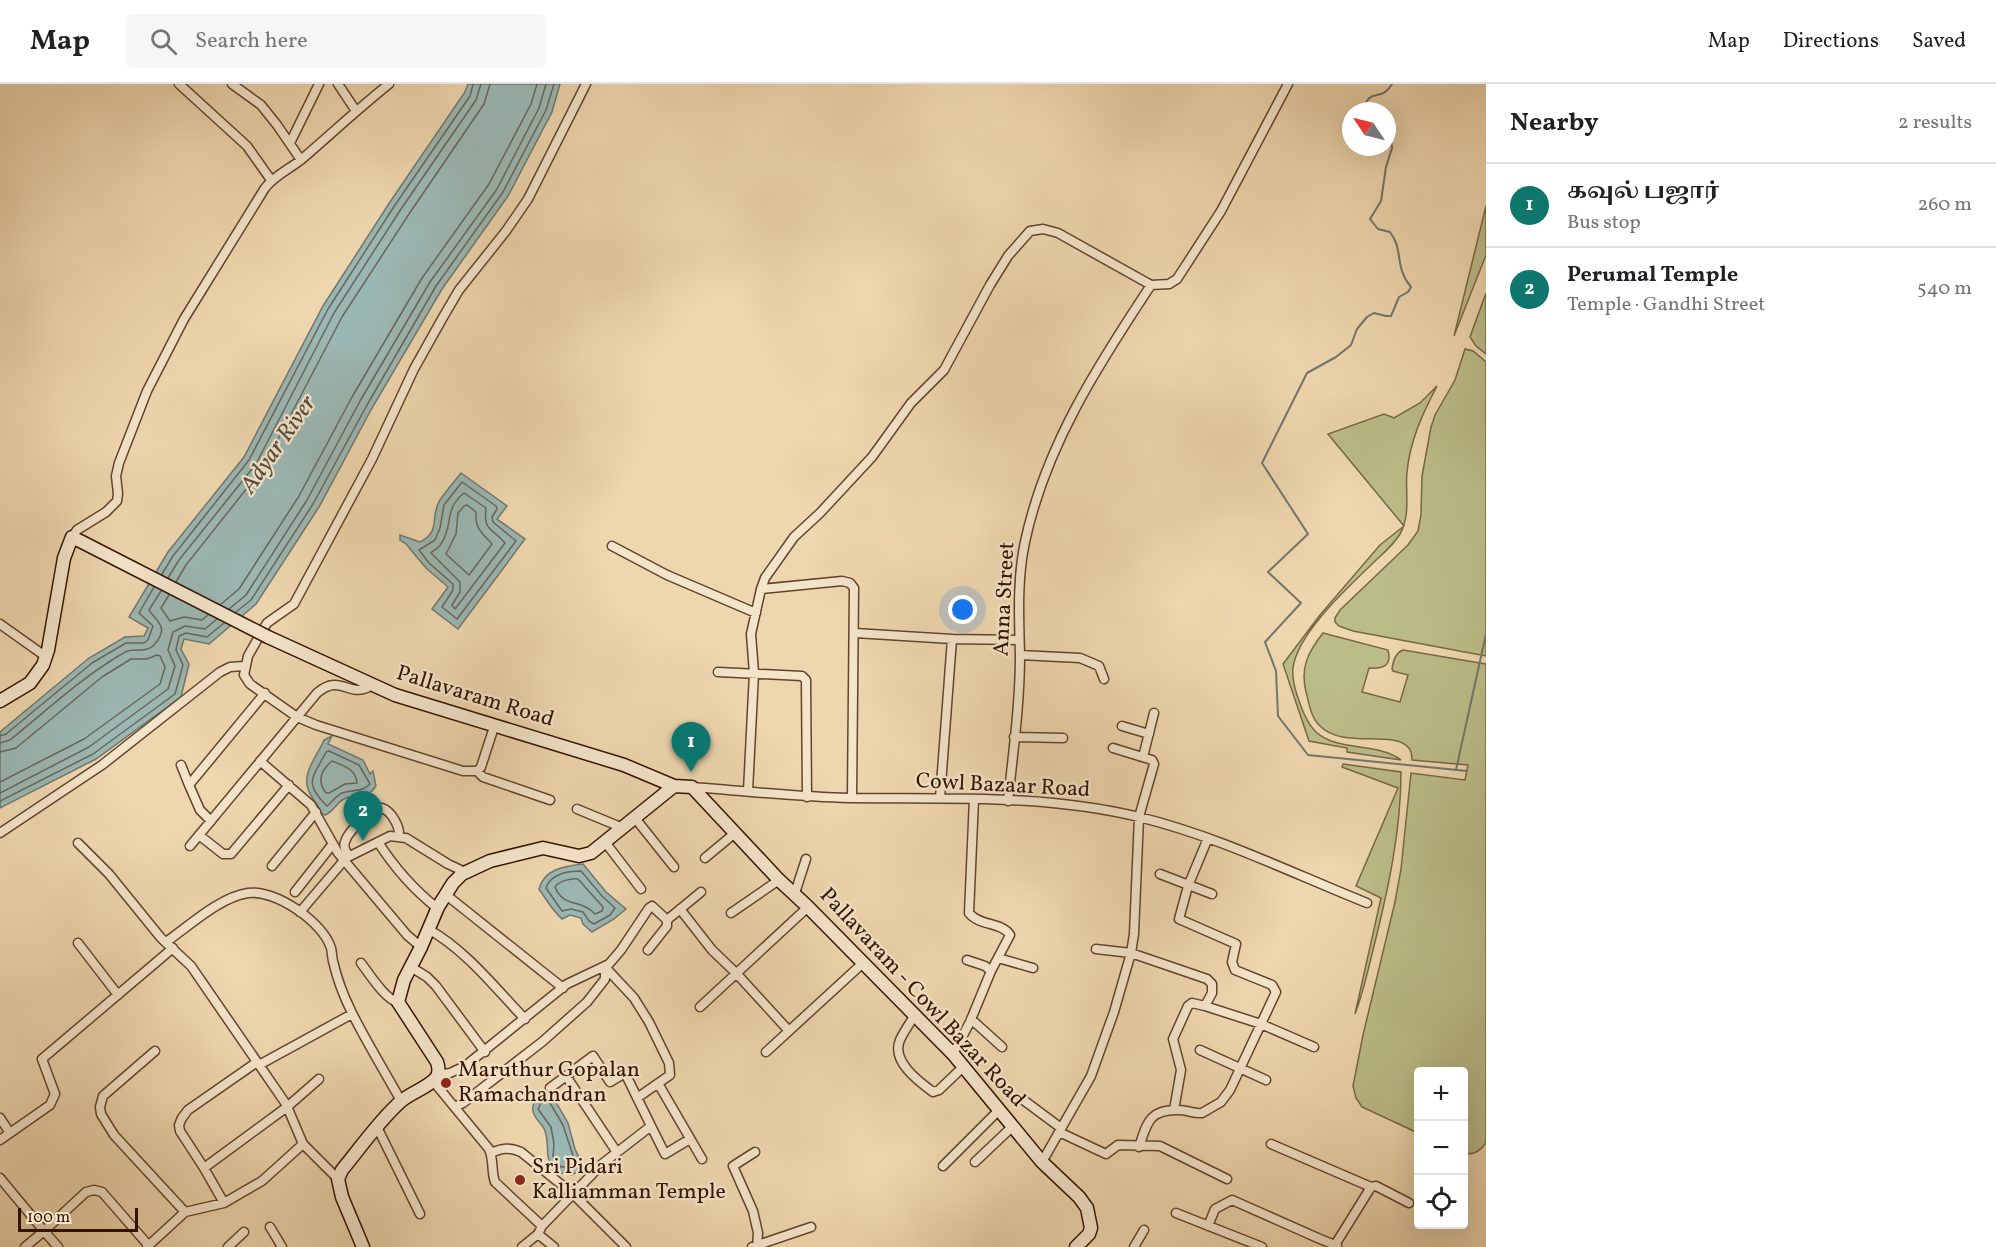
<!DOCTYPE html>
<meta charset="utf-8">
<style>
:root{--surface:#fff;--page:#f6f6f6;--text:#202124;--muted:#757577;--line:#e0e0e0;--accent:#0f766e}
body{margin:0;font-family:Vollkorn,"Noto Serif Tamil",serif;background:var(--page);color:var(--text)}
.controls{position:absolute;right:18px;bottom:18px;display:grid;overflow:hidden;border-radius:6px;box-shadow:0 6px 24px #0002}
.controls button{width:54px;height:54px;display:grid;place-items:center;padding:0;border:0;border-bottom:2px solid var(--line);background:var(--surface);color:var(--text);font:30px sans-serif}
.compass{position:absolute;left:1342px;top:18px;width:54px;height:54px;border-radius:50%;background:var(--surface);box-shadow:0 6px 24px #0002;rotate:305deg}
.scale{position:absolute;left:18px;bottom:15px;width:120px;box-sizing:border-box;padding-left:6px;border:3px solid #341401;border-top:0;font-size:16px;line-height:21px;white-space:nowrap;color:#341401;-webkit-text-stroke:4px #f4e4ca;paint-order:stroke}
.you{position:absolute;left:963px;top:526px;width:21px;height:21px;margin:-15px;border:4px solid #fff;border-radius:50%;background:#1a73e8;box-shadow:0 0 0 9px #1a73e833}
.badge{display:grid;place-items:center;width:39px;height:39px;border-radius:50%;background:var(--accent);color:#fff;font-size:20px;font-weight:700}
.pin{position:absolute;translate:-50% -50px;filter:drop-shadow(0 2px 3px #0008)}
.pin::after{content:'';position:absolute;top:32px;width:21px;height:18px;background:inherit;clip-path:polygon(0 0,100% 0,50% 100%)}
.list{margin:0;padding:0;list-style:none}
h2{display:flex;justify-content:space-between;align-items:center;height:78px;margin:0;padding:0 24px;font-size:26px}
h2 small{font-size:20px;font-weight:400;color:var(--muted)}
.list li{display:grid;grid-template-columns:39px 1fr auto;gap:18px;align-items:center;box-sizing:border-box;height:84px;padding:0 24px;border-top:2px solid var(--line)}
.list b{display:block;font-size:22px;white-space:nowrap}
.list p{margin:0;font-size:20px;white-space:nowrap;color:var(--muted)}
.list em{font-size:20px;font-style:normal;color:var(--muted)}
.icon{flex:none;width:33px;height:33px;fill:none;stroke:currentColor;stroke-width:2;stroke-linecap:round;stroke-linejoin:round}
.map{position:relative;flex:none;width:1486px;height:1163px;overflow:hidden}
header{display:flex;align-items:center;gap:36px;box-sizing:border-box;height:84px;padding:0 30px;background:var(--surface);border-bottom:2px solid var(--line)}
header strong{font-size:28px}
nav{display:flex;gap:33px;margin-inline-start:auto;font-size:21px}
.search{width:420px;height:54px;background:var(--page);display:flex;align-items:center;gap:15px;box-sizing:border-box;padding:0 21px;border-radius:6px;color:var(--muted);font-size:22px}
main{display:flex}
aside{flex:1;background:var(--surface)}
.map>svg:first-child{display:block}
.green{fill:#bbbd89;stroke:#786845;stroke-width:1.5}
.water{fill:#9bb7b3;stroke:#72766c;stroke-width:1.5}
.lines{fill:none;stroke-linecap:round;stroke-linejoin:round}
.shore{stroke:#68665a;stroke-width:1.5}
.stream{stroke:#72766c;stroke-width:2}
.street-casing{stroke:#62442c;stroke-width:11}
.secondary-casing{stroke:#341401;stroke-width:15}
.street{stroke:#f4e4ca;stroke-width:8}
.secondary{stroke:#f4e4ca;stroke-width:12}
.secondary-bridge-casing{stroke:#341401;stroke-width:15;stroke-linecap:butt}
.secondary-bridge{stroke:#f4e4ca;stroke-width:12}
.poi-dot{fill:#8f2418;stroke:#f4e4ca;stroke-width:2}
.labels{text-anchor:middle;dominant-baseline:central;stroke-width:4.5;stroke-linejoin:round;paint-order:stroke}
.street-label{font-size:22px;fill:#341401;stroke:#f4e4ca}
.poi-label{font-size:22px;fill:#341401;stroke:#f4e4ca;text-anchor:start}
.water-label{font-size:24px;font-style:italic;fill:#584d3f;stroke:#f4e4ca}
</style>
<header>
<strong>Map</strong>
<div class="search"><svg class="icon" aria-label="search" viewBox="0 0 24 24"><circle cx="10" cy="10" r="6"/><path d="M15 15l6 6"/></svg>Search here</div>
<nav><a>Map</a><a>Directions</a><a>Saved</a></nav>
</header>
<main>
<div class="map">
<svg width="1486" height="1163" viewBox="0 0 1486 1163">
<rect width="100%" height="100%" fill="#eed6ae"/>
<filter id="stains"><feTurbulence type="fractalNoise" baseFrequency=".00333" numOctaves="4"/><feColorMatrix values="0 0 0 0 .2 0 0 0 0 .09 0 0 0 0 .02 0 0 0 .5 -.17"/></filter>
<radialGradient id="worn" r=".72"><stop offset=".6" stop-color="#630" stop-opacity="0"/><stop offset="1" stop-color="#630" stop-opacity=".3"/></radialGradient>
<!-- green -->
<path class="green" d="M1486,122V171L1454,252Z
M1486,209V270L1476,262L1470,253Z
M1465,265L1473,267L1486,278V572L1353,547L1339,542L1335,538V534L1340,526L1408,461L1418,447L1421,431L1422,392L1431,343L1435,331L1455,296Z
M1437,302C1423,329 1410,356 1407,388C1405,408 1411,431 1400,450C1393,462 1381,471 1372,480C1347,504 1297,550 1293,584C1292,594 1294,602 1297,611C1301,623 1306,638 1316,648C1338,668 1377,658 1401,676L1347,668V664L1309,657L1283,580L1320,531L1380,461L1404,442L1328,350L1384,330L1394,334L1420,319Z
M1323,549L1388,566C1392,582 1383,585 1369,584L1362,608L1400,618L1408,591L1393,587L1392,585C1393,577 1395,569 1403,566L1486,580V1059C1480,1067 1473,1073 1464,1068V988H1418V1049L1362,1023L1356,1014L1353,1002L1363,951L1395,818L1401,785L1411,689L1465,696L1468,681L1412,676C1412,672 1412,667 1408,663C1392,646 1342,665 1320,642C1311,634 1309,619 1306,608C1300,584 1308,568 1323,549Z
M1343,680L1401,688C1401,747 1388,806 1374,862C1368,885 1364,907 1355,930L1381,814L1356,802L1398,704L1342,683Z"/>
<!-- water -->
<path class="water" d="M468,0H560L552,28L508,112L442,205L372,324L319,423L256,520L209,560L184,555L181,565L189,580L181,613L96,675L0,724V648L89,574L125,553L144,552L148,544L129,533L168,468L244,373L323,222L390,118L465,8Z
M461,389L507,422L497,435L525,455L458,545L432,525L448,503L426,484L406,460L400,456V451L420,458C442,447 429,433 440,416C446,407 454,398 461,389Z
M332,652L328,660L363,676L370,690L373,687L376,702C365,718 356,709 344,715C336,719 334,728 325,731L322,730C318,720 311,714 308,705C302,688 318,671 324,656Z
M583,780L606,808L626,825L614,835L592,848L583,840L581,834L570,831L562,835C552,826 546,815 539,805C544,785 565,782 583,780Z
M546,1010L553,1013L568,1039L575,1065L585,1085L571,1091L569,1087L560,1090C540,1072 552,1068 545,1047C543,1040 534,1035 533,1027C532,1022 534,1019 537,1014Z"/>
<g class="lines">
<!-- shore -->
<path class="shore" d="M462,398L496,422L497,425L492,433L493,438L516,457L457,535L442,523L453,506V500L429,479L419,466L435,456L440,444L444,421Z
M464,409L486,424C483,448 492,443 505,459L455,525L452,521L460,508V498L431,469C434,466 439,464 441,460C454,441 443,426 464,409Z
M467,421L476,428C475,445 482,449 492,460L469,491L446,470L456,450L458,429L464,422Z
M162,490L173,472L249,376L328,225L395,121L470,12L473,0
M168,494L179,476L256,380L334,229L401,125L476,16L481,0
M176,498L186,481L263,384L342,233L409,130L484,20L490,0
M169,511L161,524L170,537L184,533L202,536L208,531
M221,520L239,505L299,412L352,313L422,194L489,100L531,20L537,0
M229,525L246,511L307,416L360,317L430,198L497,105L539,24L546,0
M236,528L251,516L313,420L367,321L436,202L503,108L546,26L554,0
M0,652L6,650L92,579L126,559H144L148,556L153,542L139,529L154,503
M0,659L10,656C46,627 80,595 120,571C122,570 125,568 128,567C137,564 147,569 154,561C170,543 157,538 149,526L161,507
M329,667L359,681L370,700C361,709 353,705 342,709C336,712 332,718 327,722C302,698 314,693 326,668Z
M0,668L16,664L102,593L131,575H147L157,571L160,572L165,583L160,600L84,655L0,698
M332,677C344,682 356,685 357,699L345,700L329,709H326C317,697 321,686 332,677Z
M0,709L89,663L168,605L175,582L168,566L173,548L185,542L205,545L217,535
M0,717L93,670L175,610L183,581L176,566L179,552L186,549L207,553L224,539
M581,787L602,812L615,824L610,831L594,840L589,837L583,828L571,825L562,827L546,804C550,790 568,787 581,787Z
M578,795L603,823L602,827L595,830C582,815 563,824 555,803C559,797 571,794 578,795Z
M546,1017L550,1019L563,1041L575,1078L573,1082L561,1083L553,1072L554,1060L551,1043L538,1025L541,1019Z"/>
<!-- stream -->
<path class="stream" d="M1363,27C1370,1 1380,20 1392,0
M1387,52L1391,57L1392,64L1386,83L1381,117L1370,135L1378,145L1390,148C1404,166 1394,183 1411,203L1408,208L1399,213L1391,232H1386L1374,229L1367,233L1357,245L1351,261L1336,273L1307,289L1262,379L1308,450L1268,488L1301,519L1265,558L1276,587L1278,632L1308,671L1467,687
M1456,686L1486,550"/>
<defs>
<path id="street" d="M179,0L247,62L271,96
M232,0L261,21L277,41L301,76
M338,0L356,27
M290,59L319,0
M72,453L77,446L106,428L117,417L118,410L116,392L119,379L147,307L184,235L265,104C275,91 290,85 302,75C331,50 359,24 389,0
M612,462L667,491L756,529
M761,505L842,497L850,499L854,504L852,714
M0,540L45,572
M855,549L952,555L1019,556
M1020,571L1080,574L1099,582L1104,595
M718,588L802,592L806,596L807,713
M1122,642L1149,650
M494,643L481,683L477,687H463L316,641L297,633L250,600L244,591L248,572L267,539L294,520L372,375L414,285L442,235L459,206L506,147L528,115L586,0
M1014,653L1063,654
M1143,673L1154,629
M260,677L311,721L338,769L407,851L421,863
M181,681L189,701L265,609
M477,687L483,693L550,716
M189,701L200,726L211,737
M692,703C745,707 797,713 850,714C946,715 1045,710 1139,733C1217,752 1292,789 1367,819
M748,707L754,589L751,550L761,505L765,494L794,453L820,429L872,373L911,319L944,286L990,201L1008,172L1030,147L1043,145L1058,149L1151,201L1169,200L1177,195L1221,127L1288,0
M940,714L952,555
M974,715L969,829C979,842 1002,838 1010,851L991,887
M1008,717C1013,669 1020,620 1020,571C1019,533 1017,495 1025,458C1045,363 1098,281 1151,201
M577,725L623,744
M635,734L674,783
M0,749L102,681L220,588L230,583L244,582
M199,751L223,770H231L289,701
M378,758C394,783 413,805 437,824
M605,758L641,805
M78,759L109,790L161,854L191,882L286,1020L303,1060L338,1095
M190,762L317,609C340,590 347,612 367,604L369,601
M349,772C346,768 343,763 345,758C349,744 370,730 382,724C391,727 400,742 399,752
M705,774L735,749
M272,782L316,728
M1160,790L1212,810
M295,808L332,761
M795,809L806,775
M445,810L563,904
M680,825L712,866L736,889L789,947
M300,828L346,774L390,752L406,754L448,780L465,788
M731,829L779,796
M667,836L701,808
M428,845C466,866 496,905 525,935
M166,858C189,842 220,813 248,809C275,805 323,838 331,864C332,868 332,873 333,877C337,895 344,913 352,929C367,959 385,988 401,1017
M78,859L118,911
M1096,865L1131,869L1207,895L1212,900V909L1205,922L1192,919L1188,922L1173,955L1181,986L1174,1026
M648,866L667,842V836
M998,874L1033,884
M361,879C370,891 385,915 399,919
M411,883L427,893L436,902L485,968
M605,883L634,914L649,938L669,979L670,991L637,1014
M1205,922L1261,940L1314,963
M700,923L808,823
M915,931C910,939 904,947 900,956C891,977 918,997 933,1008L939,1006L963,983
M971,935L1002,963
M1200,966L1266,996
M155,967L103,1012L100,1023L101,1030L114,1051L185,1128
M766,968L863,879
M953,970L970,938L991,887L985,882L967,876
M259,981L352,930
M438,991L450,989L465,982L567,900L609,880L621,866L649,824L652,822L667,836
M566,992L616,1067
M433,997L489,1065C494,1076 491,1087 495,1098L542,1142
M659,1001L702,1075
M1022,1015L1061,1044
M455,1023L463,1019L542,958L587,918L605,895V883
M0,1034L10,1049
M651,1042L665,1070L690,1055
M377,1043L420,1130
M1059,1048L1106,1070L1118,1061L1160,1062L1227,1095
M0,1056L50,1021L55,1010L42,975L173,864
M1271,1060L1371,1103
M1139,1063C1147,1039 1149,1025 1179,1026C1187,1026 1194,1030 1202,1029L1221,1018L1230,1006L1276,908L1272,901L1235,886L1232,878L1236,860L1179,835L1188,802L1208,754
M755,1068L733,1082L753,1127L758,1149L757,1163
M491,1069C502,1064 510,1063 521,1068L573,1110L626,1163
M975,1078L1013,1042
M1042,1078L1091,992L1114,928L1131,869L1134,850L1139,733L1154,680L1152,676L1113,664
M943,1082L1000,1025
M204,1084L287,1023L319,995
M0,1094L44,1147L86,1108L94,1106L102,1108L149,1162
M224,1119L204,1084L180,1047L179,1041L182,1034L188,1026L257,978
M1176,1129L1262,1163
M1208,1142L1215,1125L1232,1116L1320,1155L1335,1161L1333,1163
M270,1143L282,1163
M538,1150L554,1163
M1337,1162L1335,1161L1371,1103L1376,1102L1409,1119
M25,1163L44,1147L58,1163
M147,1163L185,1128L224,1119L262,1097L303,1060
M228,1163L244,1148
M522,1163L538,1150L542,1142L602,1080L651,1042L625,989L610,998L593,972L550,1004
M752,1163L811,1143
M1134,1163L1144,1146"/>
<path id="secondary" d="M268,553L395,611L624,681L674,702
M0,617L30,599L43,581L48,566L64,474L72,453L82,458
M363,1163L342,1113L338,1095L342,1086C361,1063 378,1038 400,1018C410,1009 425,1005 435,995C440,990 439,984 437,978L398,918L404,896L421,863L438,823L453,799L462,790L490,777L543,764L579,772L591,769L674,702L692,703L779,796L808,823L953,970L1042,1078L1079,1113L1087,1124L1091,1144L1089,1150L1076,1163"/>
</defs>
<!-- street casing -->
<use href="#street" class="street-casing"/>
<!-- secondary casing -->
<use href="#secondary" class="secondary-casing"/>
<!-- street -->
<use href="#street" class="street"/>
<!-- secondary -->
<use href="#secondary" class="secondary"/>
<defs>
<path id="secondary-bridge" d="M82,458L268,553"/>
</defs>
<!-- secondary-bridge casing -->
<use href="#secondary-bridge" class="secondary-bridge-casing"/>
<!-- secondary-bridge -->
<use href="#secondary-bridge" class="secondary-bridge"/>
</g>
<!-- markers -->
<g class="poi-dot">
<circle cx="446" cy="999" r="6"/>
<circle cx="520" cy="1096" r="6"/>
</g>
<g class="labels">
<!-- street labels -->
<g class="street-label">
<text transform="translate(1005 515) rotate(-87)">Anna Street</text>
<text transform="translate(475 613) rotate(17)">Pallavaram Road</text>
<text transform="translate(1003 702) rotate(3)">Cowl Bazaar Road</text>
<text transform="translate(922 914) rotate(47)">Pallavaram - Cowl Bazar Road</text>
</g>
<!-- poi labels -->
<g class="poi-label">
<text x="458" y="986">Maruthur Gopalan<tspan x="458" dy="25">Ramachandran</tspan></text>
<text x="532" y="1083">Sri Pidari<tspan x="532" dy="25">Kalliamman Temple</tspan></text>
</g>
<!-- water labels -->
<g class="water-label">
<text transform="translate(279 361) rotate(-55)">Adyar River</text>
</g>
</g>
<rect width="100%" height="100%" filter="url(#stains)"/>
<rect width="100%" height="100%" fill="url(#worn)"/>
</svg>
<div class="controls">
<button>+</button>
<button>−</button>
<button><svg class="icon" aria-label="locate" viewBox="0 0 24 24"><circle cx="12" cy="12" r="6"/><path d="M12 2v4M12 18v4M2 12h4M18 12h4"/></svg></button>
</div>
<svg class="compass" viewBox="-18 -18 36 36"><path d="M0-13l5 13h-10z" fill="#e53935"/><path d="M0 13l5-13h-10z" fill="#757577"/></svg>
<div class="scale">100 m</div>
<div class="you"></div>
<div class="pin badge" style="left:691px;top:688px">1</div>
<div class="pin badge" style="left:363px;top:757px">2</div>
</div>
<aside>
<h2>Nearby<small>2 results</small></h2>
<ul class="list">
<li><span class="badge">1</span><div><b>கவுல் பஜார்</b><p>Bus stop</p></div><em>260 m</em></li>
<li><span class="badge">2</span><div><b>Perumal Temple</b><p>Temple · Gandhi Street</p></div><em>540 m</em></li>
</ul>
</aside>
</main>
